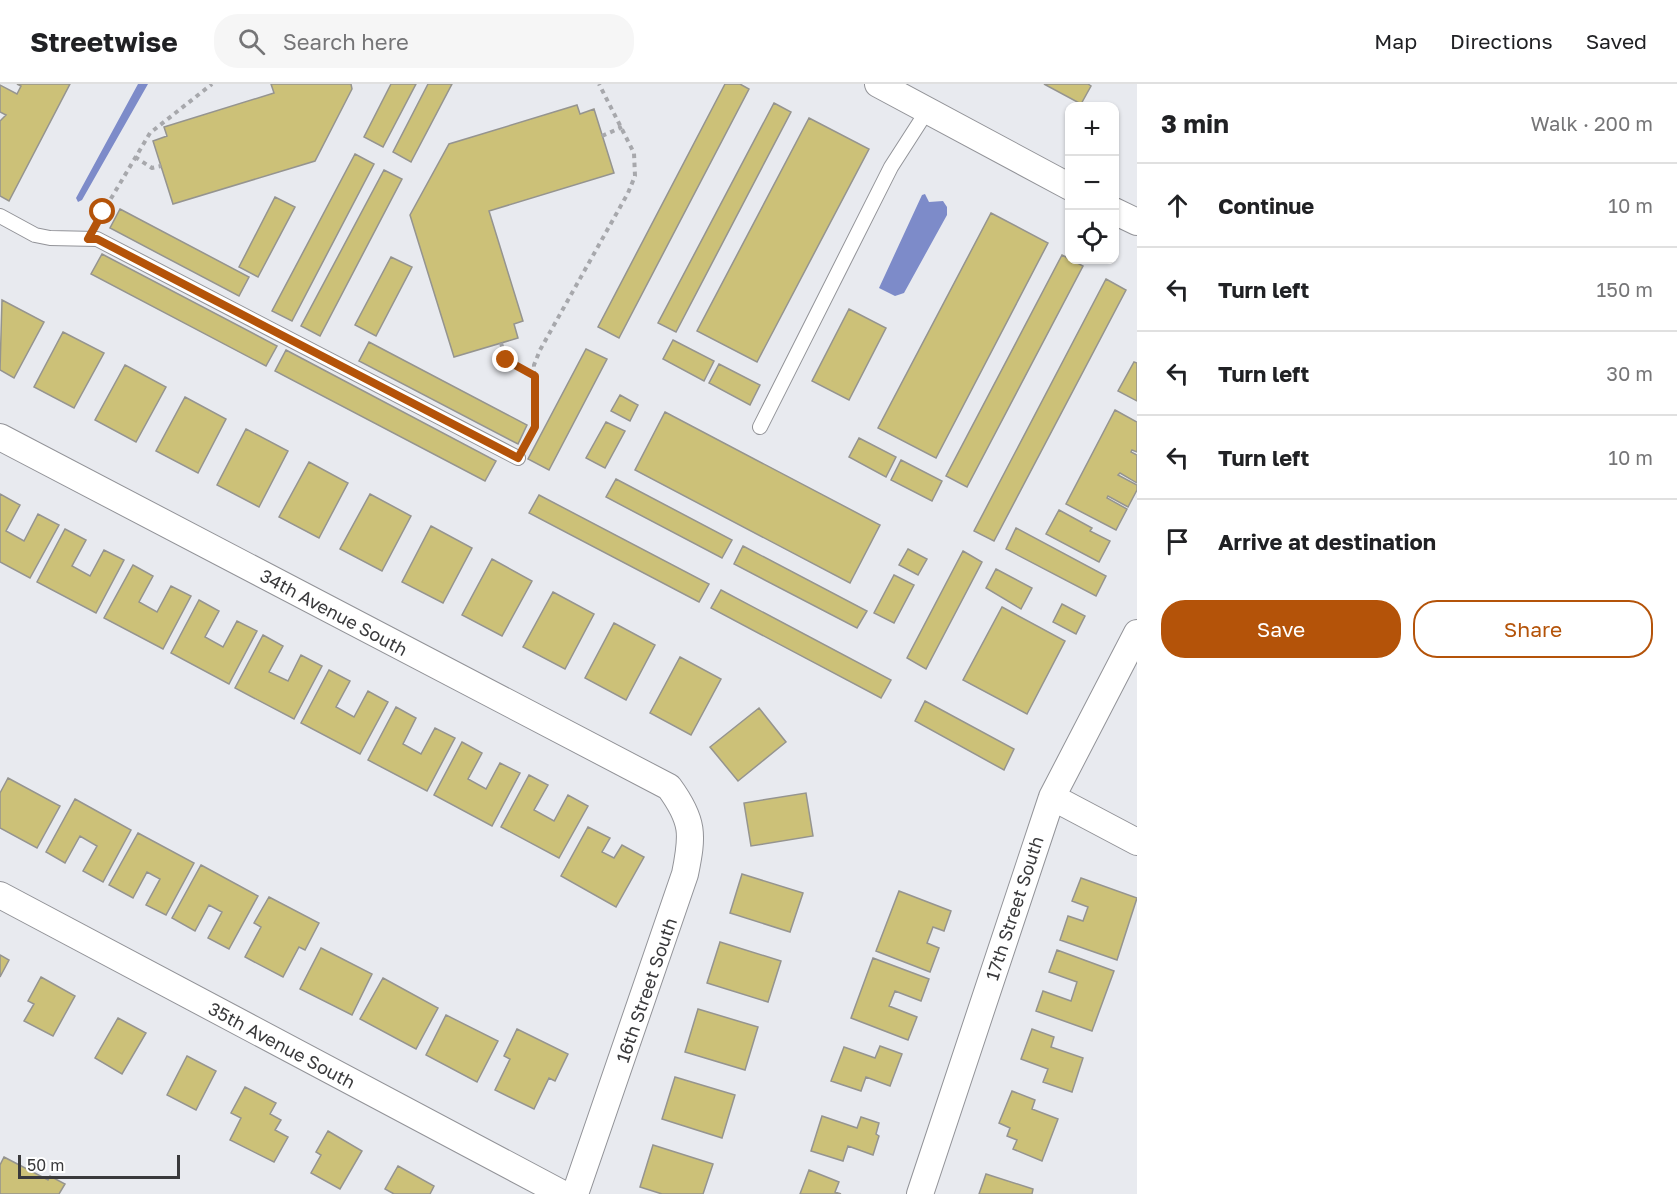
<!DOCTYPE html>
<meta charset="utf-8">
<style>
:root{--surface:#fff;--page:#f6f6f6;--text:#202124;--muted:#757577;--line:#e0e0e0;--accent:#b45309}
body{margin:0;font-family:"Golos Text",sans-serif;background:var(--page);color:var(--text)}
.controls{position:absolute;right:18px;top:18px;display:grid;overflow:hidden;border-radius:12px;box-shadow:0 2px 4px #0004}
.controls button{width:54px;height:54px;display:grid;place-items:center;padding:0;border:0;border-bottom:2px solid var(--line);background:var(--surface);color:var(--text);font:30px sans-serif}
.scale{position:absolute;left:18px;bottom:15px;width:162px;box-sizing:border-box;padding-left:6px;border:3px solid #39393b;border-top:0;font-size:16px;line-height:21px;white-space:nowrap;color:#39393b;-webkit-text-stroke:4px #fff;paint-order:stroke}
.stop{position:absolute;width:18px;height:18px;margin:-14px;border:4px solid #b45309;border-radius:50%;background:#fff}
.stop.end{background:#b45309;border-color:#fff;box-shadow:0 2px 6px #0008}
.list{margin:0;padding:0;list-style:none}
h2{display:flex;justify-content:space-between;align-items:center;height:78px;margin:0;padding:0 24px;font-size:26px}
h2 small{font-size:20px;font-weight:400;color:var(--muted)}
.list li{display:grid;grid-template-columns:39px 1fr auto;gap:18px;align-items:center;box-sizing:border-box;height:84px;padding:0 24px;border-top:2px solid var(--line)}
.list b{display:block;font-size:22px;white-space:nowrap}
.list em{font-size:20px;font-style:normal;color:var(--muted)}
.actions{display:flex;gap:12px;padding:18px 24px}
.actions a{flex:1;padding:14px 0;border:2px solid var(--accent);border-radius:24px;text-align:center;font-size:21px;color:var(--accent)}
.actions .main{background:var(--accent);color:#fff}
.icon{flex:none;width:33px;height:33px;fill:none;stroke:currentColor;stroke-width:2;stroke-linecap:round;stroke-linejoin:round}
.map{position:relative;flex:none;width:1137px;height:1110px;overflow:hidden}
header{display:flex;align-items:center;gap:36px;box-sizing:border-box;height:84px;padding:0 30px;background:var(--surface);border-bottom:2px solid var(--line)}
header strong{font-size:28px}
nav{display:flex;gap:33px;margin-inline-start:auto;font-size:21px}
.search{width:420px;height:54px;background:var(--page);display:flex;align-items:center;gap:15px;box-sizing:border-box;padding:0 21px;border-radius:24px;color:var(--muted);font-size:22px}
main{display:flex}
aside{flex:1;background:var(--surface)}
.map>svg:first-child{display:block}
.water{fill:#7d8bc9}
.building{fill:#ccc178;stroke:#95948f;stroke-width:1.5}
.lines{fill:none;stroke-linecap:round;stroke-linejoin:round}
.lane-casing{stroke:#929398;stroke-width:16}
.street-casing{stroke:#929398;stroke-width:28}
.path{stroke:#a7a8ac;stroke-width:4;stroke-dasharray:4.5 4.5;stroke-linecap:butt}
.lane{stroke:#fff;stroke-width:14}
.street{stroke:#fff;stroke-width:26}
.route{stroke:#b45309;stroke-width:8}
.labels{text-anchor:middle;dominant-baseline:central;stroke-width:5;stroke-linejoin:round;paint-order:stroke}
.street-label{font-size:18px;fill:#39393b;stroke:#fff}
</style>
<header>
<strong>Streetwise</strong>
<div class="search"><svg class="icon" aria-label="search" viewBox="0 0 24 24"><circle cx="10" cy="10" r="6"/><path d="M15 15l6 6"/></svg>Search here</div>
<nav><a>Map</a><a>Directions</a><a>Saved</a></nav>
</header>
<main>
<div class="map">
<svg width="1137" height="1110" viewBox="0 0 1137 1110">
<rect width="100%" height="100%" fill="#e8eaef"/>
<!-- water -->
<path class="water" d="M138,0H148L82,116L78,118L76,114Z
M925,110L929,118L943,117L947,123V131L904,209L895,212L879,204L922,111Z"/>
<!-- building -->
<path class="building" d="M17,0H70L9,117L0,112V37L6,31L0,28V1L17,10L21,2Z
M271,0H351L352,5L315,77L173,120L153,57L167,52L164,43L274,9Z
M391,0H416L383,63L364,53Z
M428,0H452L411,78L393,68Z
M725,0H740L749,5L619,254L598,243Z
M1044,0H1088L1091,2L1081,20Z
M774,19L791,28L676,248L658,239Z
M577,21L580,30L594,25L614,89L489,127L523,237L514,240L518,254L454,273L410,131L449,60Z
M809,34L869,65L757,278L697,247Z
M355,70L374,80L292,237L272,227Z
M384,86L402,95L320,252L301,242Z
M275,113L295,123L258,193L239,183Z
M120,125L249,193L239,212L110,144Z
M991,129L1048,159L936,374L878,344Z
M102,170L277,262L266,282L91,190Z
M1062,171L1083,182L967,403L946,392Z
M391,173L412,183L376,252L355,241Z
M1106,195L1126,206L994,457L974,447Z
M2,216L44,238L14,294L0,286Z
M849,225L886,244L849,316L812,297Z
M63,248L104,269L74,324L34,303Z
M673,256L714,277L704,297L663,275Z
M369,258L527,341L518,360L359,277Z
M586,265L607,275L549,386L528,375Z
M286,266L496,377L485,397L275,287Z
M1134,278L1137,279V317L1118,307Z
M719,280L760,301L750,321L709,299Z
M125,281L166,303L136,358L95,336Z
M620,311L638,321L630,337L611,327Z
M185,313L226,335L198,389L156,367Z
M1115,326L1137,338V368L1132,366L1131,368L1137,371V399L1120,389L1118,391L1137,401V406L1128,423L1108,412L1107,414L1127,425L1116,446L1066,420Z
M665,328L880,441L850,499L635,386Z
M606,338L625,347L605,384L586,374Z
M246,345L288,367L259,423L217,401Z
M859,354L896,373L886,393L849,373Z
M901,376L942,397L932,417L891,396Z
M309,378L348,399L319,454L279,433Z
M616,395L732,456L722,474L606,413Z
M0,410L20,421L6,447L24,457L38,430L59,441L30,494L0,478Z
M370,410L411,432L382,487L340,465Z
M539,411L709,500L699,518L529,429Z
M1059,426L1092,444L1090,447L1110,457L1099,478L1046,450Z
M431,442L472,464L443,519L402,498Z
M1016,444L1106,492L1096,512L1006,465Z
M65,445L86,456L72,482L90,492L104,466L124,476L96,529L37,498Z
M743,462L867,527L857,544L734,480Z
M908,465L927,475L918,491L899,481Z
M963,467L982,478L926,585L907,574Z
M492,475L532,497L502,552L462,531Z
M133,481L153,492L139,518L157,528L171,502L191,512L163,565L104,534Z
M996,485L1032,504L1021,525L986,504Z
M894,491L914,501L894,539L874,529Z
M721,506L891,596L881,614L711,524Z
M553,508L594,530L565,585L523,563Z
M199,516L219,527L205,553L223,563L237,537L257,547L229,600L171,569Z
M1062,520L1085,532L1076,550L1053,538Z
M1002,523L1065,557L1027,630L963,596Z
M614,539L655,561L626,616L585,594Z
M263,551L283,562L269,588L288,597L301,571L322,582L294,635L235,604Z
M680,573L721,595L691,651L650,629Z
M329,586L350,597L336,623L354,633L368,607L388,618L360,670L301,639Z
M925,617L1014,665L1004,686L915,637Z
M396,623L416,634L403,660L421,670L435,644L455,654L427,707L368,676Z
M759,624L786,658L738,697L710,663Z
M462,658L482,669L468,695L486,705L500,679L520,689L492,742L434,711Z
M529,691L548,701L534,726L554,737L568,711L588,722L559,774L501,743Z
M8,694L60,722L37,764L0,744V709Z
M806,709L813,752L751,762L744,719Z
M75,715L131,746L103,798L83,787L97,762L80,752L65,779L46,768Z
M588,743L610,754L602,768L614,774L622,761L644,773L616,823L561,792Z
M138,749L194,779L166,831L146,821L160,795L147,788L133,814L109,801Z
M201,781L258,812L229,865L208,854L222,828L209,821L195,847L172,834Z
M742,790L803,809L790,848L730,829Z
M1081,794L1137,814L1117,876L1060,856L1068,832L1083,837L1088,823L1072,817Z
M899,807L951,827L944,847L933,843L927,859L939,864L930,888L876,867Z
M269,813L319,839L305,866L299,863L283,893L245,873L261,843L254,839Z
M720,858L781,877L768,918L707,899Z
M321,864L372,890L352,931L300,905Z
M1057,866L1114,887L1092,947L1036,927L1043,907L1071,917L1077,898L1049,888Z
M0,871L9,876L0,893Z
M873,874L929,895L921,917L895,907L889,922L917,933L908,956L851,934Z
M41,893L75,912L53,952L24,937L34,920L28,917Z
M383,894L438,924L416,965L360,935Z
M698,925L758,943L745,986L685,968Z
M446,931L498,957L477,998L426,971Z
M118,934L146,949L122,990L95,974Z
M517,945L568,970L555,997L549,994L534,1025L495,1006L510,975L504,972Z
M1032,945L1054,953L1051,963L1083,974L1072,1008L1043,998L1048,985L1021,975Z
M880,962L902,970L890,1002L866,993L861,1007L831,997L844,963L875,974Z
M187,972L216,987L196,1026L167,1011Z
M675,993L735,1011L722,1054L662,1035Z
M245,1003L276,1019L270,1030L281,1036L275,1046L288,1053L274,1078L230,1056L241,1034L231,1029Z
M1012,1007L1035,1016L1032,1025L1058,1035L1042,1077L1013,1065L1017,1056L1007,1052L1010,1044L999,1039Z
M822,1032L857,1044L861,1033L879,1039L876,1050L879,1052L873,1071L848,1062L843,1077L811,1067Z
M328,1047L362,1067L340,1105L311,1089L321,1071L316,1068Z
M653,1061L713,1080L703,1110H662L640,1103Z
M4,1073L48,1096L50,1092L65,1100L59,1110H0V1081Z
M398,1082L434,1102L430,1110H394L385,1105Z
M809,1086L839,1098L835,1108L841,1110H800Z
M986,1090L1033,1105L1032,1110H979Z"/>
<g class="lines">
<defs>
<path id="lane" d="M0,132L35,151L50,154L97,155L518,374
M760,343L891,83L927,27"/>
<path id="street" d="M878,0L1070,103
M1114,127L1137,138
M0,353L669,703C694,737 693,751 685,790L575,1110
M1052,713L1137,758
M0,811L563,1110
M920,1110L1052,713L1137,549"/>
</defs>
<!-- lane casing -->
<use href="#lane" class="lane-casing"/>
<!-- street casing -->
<use href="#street" class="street-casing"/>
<!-- path -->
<path class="path" d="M602,52L622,43
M135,73L152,84L161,82
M97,138L150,49L212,0
M501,259L506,276L534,292
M525,361L535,343L534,281L540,266L628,109L635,92L634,69L599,0"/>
<!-- lane -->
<use href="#lane" class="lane"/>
<!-- street -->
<use href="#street" class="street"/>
</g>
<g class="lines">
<!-- route -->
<path class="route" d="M103,128L88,155H97L518,374L535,343V292L506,276"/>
</g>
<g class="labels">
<!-- street labels -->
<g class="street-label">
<text transform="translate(334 528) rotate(28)">34th Avenue South</text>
<text transform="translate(1014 824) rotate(-72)">17th Street South</text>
<text transform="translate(646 906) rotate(-71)">16th Street South</text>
<text transform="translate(282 961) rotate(28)">35th Avenue South</text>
</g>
</g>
</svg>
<div class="controls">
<button>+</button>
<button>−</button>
<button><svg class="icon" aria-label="locate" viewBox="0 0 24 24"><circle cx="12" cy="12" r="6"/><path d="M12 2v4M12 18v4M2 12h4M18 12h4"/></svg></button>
</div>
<div class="scale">50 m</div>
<div class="stop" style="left:103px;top:128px"></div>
<div class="stop end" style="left:506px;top:276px"></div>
</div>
<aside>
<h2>3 min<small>Walk · 200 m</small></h2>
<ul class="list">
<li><svg class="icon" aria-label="ahead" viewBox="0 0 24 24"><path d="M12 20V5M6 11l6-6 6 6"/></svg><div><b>Continue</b></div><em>10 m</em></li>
<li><svg class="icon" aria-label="left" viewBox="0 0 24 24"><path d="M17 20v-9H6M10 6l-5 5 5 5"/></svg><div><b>Turn left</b></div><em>150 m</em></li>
<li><svg class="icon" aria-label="left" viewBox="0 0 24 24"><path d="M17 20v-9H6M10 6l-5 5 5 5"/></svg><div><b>Turn left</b></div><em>30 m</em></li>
<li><svg class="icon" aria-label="left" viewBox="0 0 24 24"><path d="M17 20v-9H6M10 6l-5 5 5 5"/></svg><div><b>Turn left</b></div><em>10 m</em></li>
<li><svg class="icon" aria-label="arrive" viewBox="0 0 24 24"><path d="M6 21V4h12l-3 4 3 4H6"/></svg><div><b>Arrive at destination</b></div></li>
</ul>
<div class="actions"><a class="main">Save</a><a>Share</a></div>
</aside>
</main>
